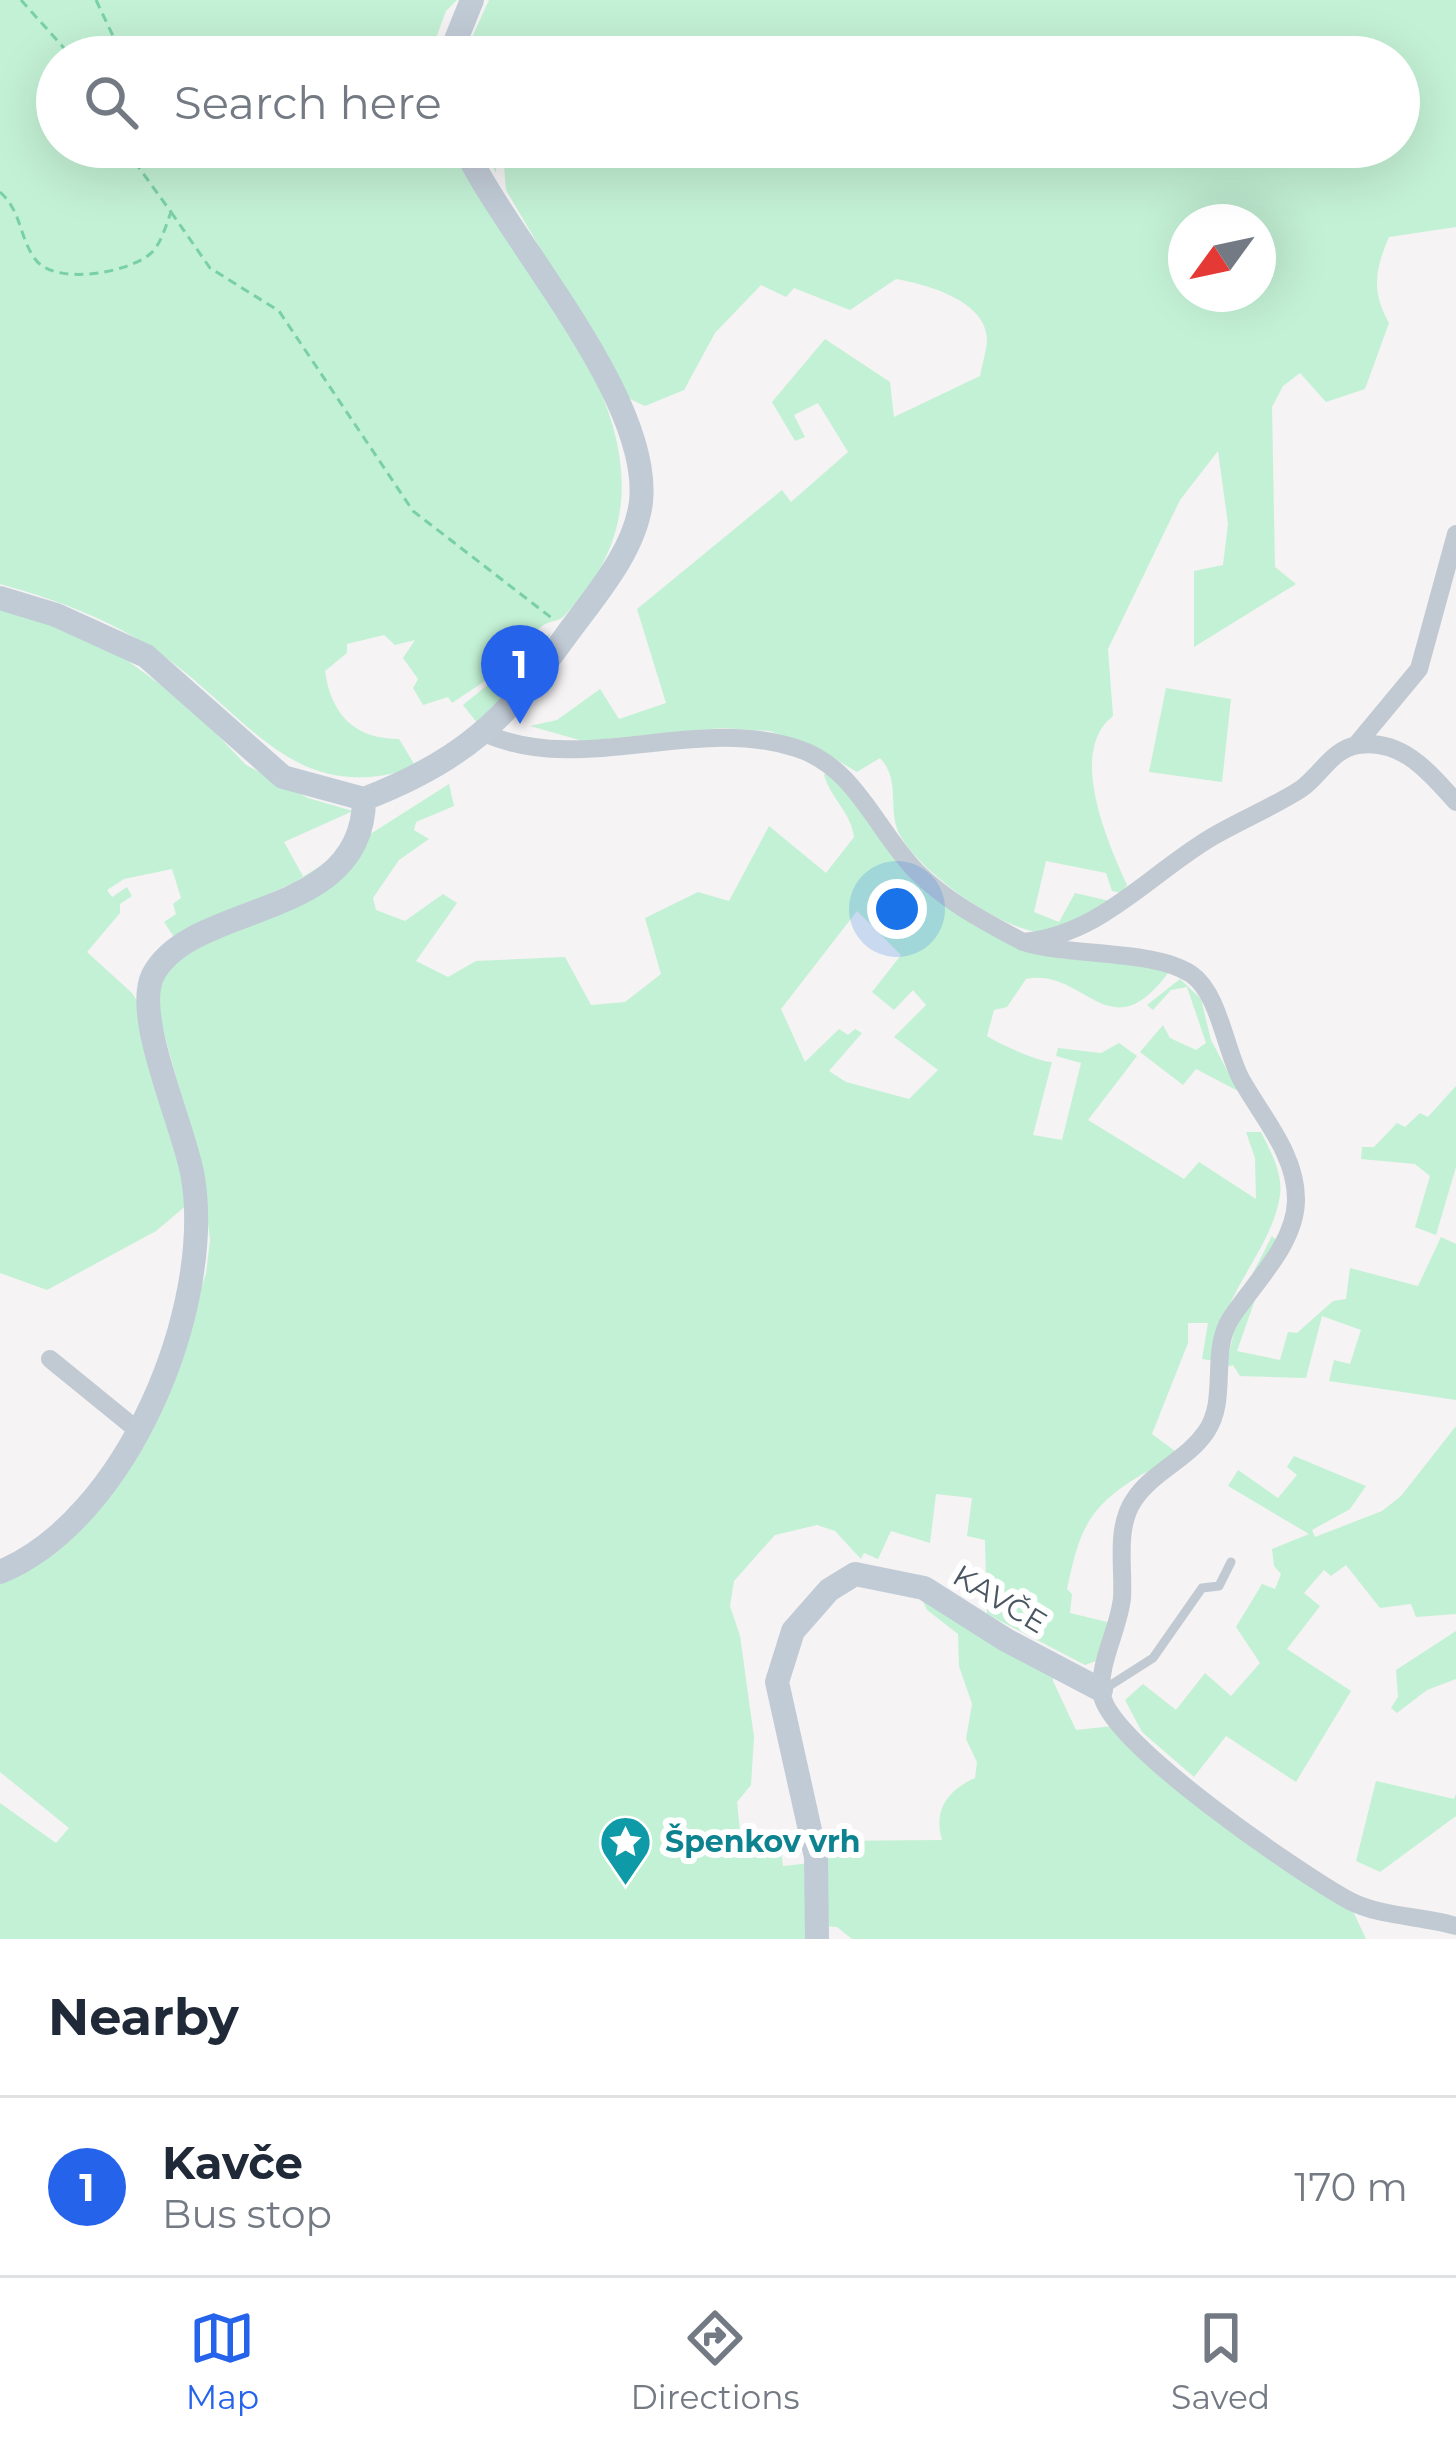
<!DOCTYPE html>
<meta charset="utf-8">
<style>
:root{--surface:#fff;--page:#f6f6f7;--text:#1f2937;--muted:#747a83;--line:#e0e1e3;--accent:#2563eb}
body{margin:0;font-family:Montserrat,sans-serif;background:var(--page);color:var(--text)}
.compass{position:absolute;left:1168px;top:204px;width:108px;height:108px;border-radius:50%;background:var(--surface);box-shadow:0 12px 48px #0002;rotate:237deg}
.you{position:absolute;left:897px;top:909px;width:42px;height:42px;margin:-30px;border:9px solid #fff;border-radius:50%;background:#1a73e8;box-shadow:0 0 0 18px #1a73e833}
.badge{display:grid;place-items:center;width:78px;height:78px;border-radius:50%;background:var(--accent);color:#fff;font-size:39px;font-weight:700}
.pin{position:absolute;translate:-50% -99px;filter:drop-shadow(0 3px 6px #0008)}
.pin::after{content:'';position:absolute;top:63px;width:42px;height:36px;background:inherit;clip-path:polygon(0 0,100% 0,50% 100%)}
.list{margin:0;padding:0;list-style:none}
h2{display:flex;justify-content:space-between;align-items:center;height:156px;margin:0;padding:0 48px;font-size:51px}
h2 small{font-size:39px;font-weight:400;color:var(--muted)}
.list li{display:grid;grid-template-columns:78px 1fr auto;gap:36px;align-items:center;box-sizing:border-box;height:180px;padding:0 48px;border-top:3px solid var(--line)}
.list b{display:block;font-size:45px;white-space:nowrap}
.list p{margin:0;font-size:39px;white-space:nowrap;color:var(--muted)}
.list em{font-size:39px;font-style:normal;color:var(--muted)}
.icon{flex:none;width:66px;height:66px;fill:none;stroke:currentColor;stroke-width:2;stroke-linecap:round;stroke-linejoin:round}
.map{position:relative;flex:none;width:1456px;height:1939px;overflow:hidden}
.search{position:absolute;background:var(--surface);box-shadow:0 12px 48px #0002;left:36px;right:36px;top:36px;height:132px;display:flex;align-items:center;gap:30px;box-sizing:border-box;padding:0 42px;border-radius:66px;color:var(--muted);font-size:45px}
.sheet{height:336px;background:var(--surface)}
nav{display:flex;justify-content:space-around;align-items:center;box-sizing:border-box;height:168px;border-top:3px solid var(--line);background:var(--surface);font-size:33px;color:var(--muted)}
nav a{display:grid;justify-items:center;gap:6px}
nav .on{color:var(--accent)}
.map>svg:first-child{display:block}
.green{fill:#c3f1d5;fill-rule:evenodd}
.lines{fill:none;stroke-linecap:round;stroke-linejoin:round}
.path{stroke:#7ad0a6;stroke-width:3;stroke-dasharray:9 6;stroke-linecap:butt}
.lane{stroke:#c1cad2;stroke-width:9}
.street{stroke:#c1cad2;stroke-width:18}
.secondary{stroke:#c1cbd6;stroke-width:24}
.labels{text-anchor:middle;dominant-baseline:central;stroke-width:12;stroke-linejoin:round;paint-order:stroke}
.street-label{font-size:30px;fill:#4a5661;stroke:#fff}
.culture-label{font-size:30px;font-weight:bold;fill:#0d838f;stroke:#fff;text-anchor:start}
</style>
<div class="map">
<svg width="1456" height="1939" viewBox="0 0 1456 1939">
<rect width="100%" height="100%" fill="#f5f3f3"/>
<!-- green -->
<path class="green" d="M0,0H457L446,11L429,57H57V147H451C529,286 715,460 565,615C558,623 549,620 542,626C530,636 523,651 512,661C493,676 472,690 452,703L448,697L423,705L413,688L418,679L403,658L415,640L395,645L384,635L347,644V653L325,671C331,714 354,739 399,739L416,767C298,807 253,722 169,660C118,622 61,601 0,584Z
M489,0H1456V227L1389,237C1375,270 1371,291 1389,323L1365,389L1326,402L1300,373L1283,386L1272,407L1275,567L1296,584L1194,647V571L1223,565L1228,524L1218,451L1180,500L1108,649L1113,716C1067,751 1108,843 1127,885L1122,893L1112,891L1106,873L1046,861L1034,912L1059,922L1075,893L1110,901C1094,911 1071,931 1053,933C1010,938 922,874 901,837C886,812 902,781 880,758L857,772L820,750L770,731L722,728L583,741L530,726L557,720L600,689L619,719L666,703L637,609L782,490L791,502L848,452L818,403L794,415L805,437L795,441L772,402L825,339L890,382L894,417L980,376C982,364 987,350 987,338C985,300 925,284 896,279L850,310L794,288L786,297L761,285L715,333L684,390L645,406L628,398L506,190L503,154L497,155L496,173L481,147H1399V57H463ZM1186,222H1258V294H1186Z
M0,606L106,645L191,707L246,765L308,798L353,811L284,842L304,878L174,937L164,922L176,914L173,904L181,898L172,869L124,879L107,890L112,897L127,887L132,896L120,904V913L87,952L132,993L142,1009L188,1204L156,1231L47,1290L0,1273Z
M551,633L529,669L478,724L463,705Z
M1166,688L1231,699L1222,782L1149,772Z
M829,771L884,841L1025,948L1057,958L1158,966L1168,973C1109,1053 1085,967 1026,979L1007,1007L994,1010L987,1036C999,1044 1039,1062 1052,1062L1033,1135L1062,1140L1081,1063L1056,1056L1058,1048L1101,1053L1119,1043L1137,1056L1088,1120L1184,1179L1199,1162L1256,1199L1255,1158L1246,1132H1261C1270,1150 1283,1173 1280,1195C1272,1251 1219,1294 1214,1361L1202,1359L1208,1323H1188V1343L1152,1434L1183,1457C1168,1469 1155,1467 1141,1475C1087,1507 1079,1532 1067,1589L1072,1594L1070,1613L1124,1626L1108,1657L1085,1665L987,1614L985,1540L967,1536L972,1498L936,1494L930,1543L891,1531L878,1559L864,1553L861,1559L835,1531L817,1525L775,1535L734,1581L730,1606L740,1636L754,1737L751,1785L737,1802L740,1832L750,1853L781,1851L783,1866L812,1863V1939H0V1803L56,1843L69,1828L0,1772V1577L17,1571L160,1406L206,1274L210,1240L202,1173L159,1014V983L174,959L449,784L454,806L416,822L414,830L429,839L399,860L373,898L376,910L405,921L443,894L457,903L416,961L448,977L476,961L565,957L591,1005L625,1002L661,974L645,918L698,892L729,901L769,826L826,873L854,837C851,812 831,799 824,775ZM857,911L901,955L872,992L894,1010L913,990L926,1005L894,1037L938,1070L909,1099L846,1082L829,1071L862,1033L855,1029L848,1035L839,1029L805,1062L781,1009Z
M1180,979L1201,999L1211,1040L1238,1091L1196,1069L1183,1085L1140,1052L1163,1025L1170,1038L1196,1050L1206,1043L1187,987L1171,990L1153,1010L1147,1005Z
M1456,1086V1167L1436,1235L1415,1227L1430,1176L1415,1164L1361,1159L1362,1147H1374L1397,1123L1405,1127L1420,1113L1428,1117Z
M1272,1236L1276,1240L1237,1351L1280,1360L1288,1332L1297,1333L1333,1301L1346,1299L1350,1268L1418,1286L1441,1237L1456,1244V1400L1329,1381L1334,1360L1350,1364L1361,1330L1322,1316L1306,1378L1240,1376L1233,1365L1226,1367L1243,1292Z
M1456,1426V1614L1416,1617L1411,1604L1380,1608L1346,1565L1331,1576L1324,1570L1304,1593L1320,1606L1287,1649L1351,1691L1296,1782L1226,1736L1194,1777L1142,1732L1125,1700L1143,1684L1176,1710L1205,1673L1231,1696L1260,1663L1236,1627L1262,1584L1275,1589L1281,1574L1274,1566L1272,1549L1309,1534L1228,1486L1238,1470L1278,1498L1297,1475L1287,1467L1294,1456L1366,1486L1350,1509L1312,1530L1315,1537L1382,1511L1401,1496Z
M919,1593L1052,1661L1053,1681L1076,1730L1122,1725L1353,1911L1366,1939H852L837,1927L823,1926L821,1841L942,1840C933,1810 948,1790 975,1778L977,1762L966,1739L972,1704L959,1666L958,1634L927,1610Z
M1456,1631V1679L1427,1690L1397,1713L1391,1708L1398,1697L1396,1670Z
M1376,1781L1454,1799L1456,1794V1816L1380,1872L1356,1861Z"/>
<g class="lines">
<!-- path -->
<path class="path" d="M21,0L72,57
M96,0L123,57
M0,192C22,212 19,237 35,259C54,286 128,273 150,254C161,245 166,225 171,212L124,147
M171,212L210,268L279,311L413,511L553,619"/>
<!-- lane -->
<path class="lane" d="M1106,1688L1153,1658L1202,1588L1219,1586L1231,1562"/>
<!-- street -->
<path class="street" d="M486,734C585,776 695,715 796,748C855,766 876,830 916,871C947,902 984,921 1023,942C1100,935 1148,875 1212,837C1241,820 1273,807 1301,789C1321,775 1332,749 1358,745C1402,738 1430,773 1456,802
M1356,745L1419,669L1456,534
M1023,942C1071,957 1153,949 1191,974C1219,993 1225,1049 1241,1079C1262,1117 1297,1155 1296,1201C1295,1245 1253,1284 1231,1318C1209,1352 1229,1399 1206,1432C1187,1460 1152,1472 1134,1500C1115,1528 1124,1567 1122,1598C1119,1629 1097,1665 1102,1695C1110,1744 1302,1875 1350,1901C1381,1917 1423,1916 1456,1926
M50,1359L136,1429"/>
<!-- secondary -->
<path class="secondary" d="M449,57L472,0
M0,598L56,615L146,656L283,777L364,799C463,761 504,721 565,637C593,598 635,552 641,502C652,397 509,242 464,147
M0,1572C127,1520 214,1308 193,1178C186,1130 132,1017 153,975C192,900 364,922 364,799
M817,1939L816,1857L777,1682L793,1631L829,1590L855,1574L924,1588L1006,1640L1101,1690"/>
</g>
<!-- icons -->
<defs>
<symbol id="sight-pin" viewBox="-11 -11 22 30"><path d="M0 17L-7.5 6A9.5 9.5 0 1 1 7.5 6Z" fill="#0f9aa8" stroke="#fff"/><path d="M0-6L1.8-2.2L6-1.7L2.9 1.2L3.7 5.4L0 3.3L-3.7 5.4L-2.9 1.2L-6-1.7L-1.8-2.2Z" fill="#fff"/></symbol>
</defs>
<g fill-rule="evenodd">
<use href="#sight-pin" x="596" y="1812" width="59" height="81"/>
</g>
<g class="labels">
<!-- street labels -->
<g class="street-label">
<text transform="translate(1000 1599) rotate(31)">KAVČE</text>
</g>
<!-- culture labels -->
<g class="culture-label">
<text x="665" y="1841">Špenkov vrh</text>
</g>
</g>
</svg>
<svg class="compass" viewBox="-18 -18 36 36"><path d="M0-13l5 13h-10z" fill="#e53935"/><path d="M0 13l5-13h-10z" fill="#747a83"/></svg>
<div class="you"></div>
<div class="pin badge" style="left:520px;top:724px">1</div>
<div class="search"><svg class="icon" aria-label="search" viewBox="0 0 24 24"><circle cx="10" cy="10" r="6"/><path d="M15 15l6 6"/></svg>Search here</div>
</div>
<section class="sheet">
<h2>Nearby<small></small></h2>
<ul class="list">
<li><span class="badge">1</span><div><b>Kavče</b><p>Bus stop</p></div><em>170 m</em></li>
</ul>
</section>
<nav>
<a class="on"><svg class="icon" aria-label="map" viewBox="0 0 24 24"><path d="M3 6l6-2 6 2 6-2v14l-6 2-6-2-6 2zM9 4v14M15 6v14"/></svg>Map</a>
<a><svg class="icon" aria-label="directions" viewBox="0 0 24 24"><path d="M12 3l9 9-9 9-9-9zM9 14v-3h6M13 9l2 2-2 2"/></svg>Directions</a>
<a><svg class="icon" aria-label="saved" viewBox="0 0 24 24"><path d="M7 4h10v16l-5-4-5 4z"/></svg>Saved</a>
</nav>
